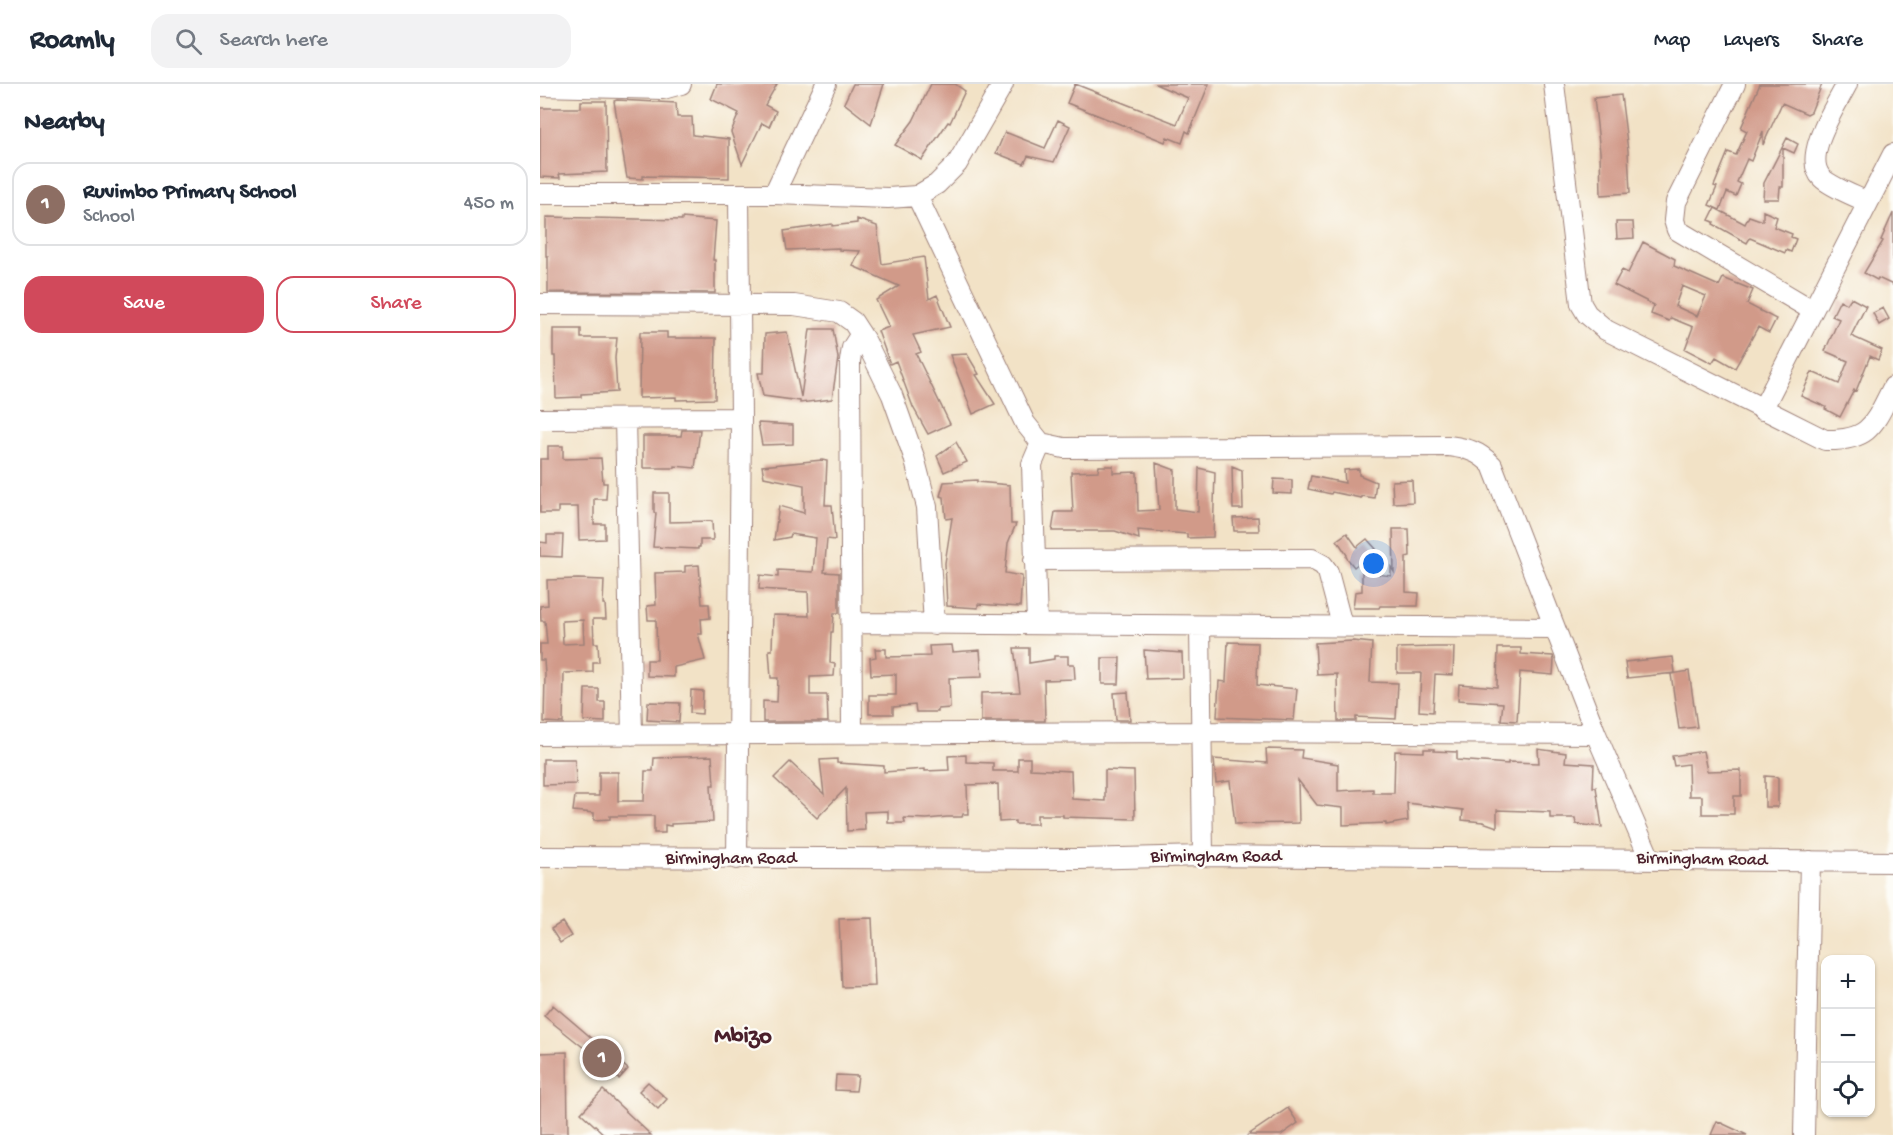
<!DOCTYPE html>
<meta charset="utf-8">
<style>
:root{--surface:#fff;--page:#f2f2f3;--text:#1f2937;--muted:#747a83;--line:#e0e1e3;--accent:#d1495b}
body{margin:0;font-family:"Gochi Hand",sans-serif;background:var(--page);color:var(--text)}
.controls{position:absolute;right:18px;bottom:18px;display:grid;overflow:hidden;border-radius:12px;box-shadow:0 2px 4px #0004}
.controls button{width:54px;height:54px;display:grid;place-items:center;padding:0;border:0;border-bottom:2px solid var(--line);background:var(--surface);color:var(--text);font:30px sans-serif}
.you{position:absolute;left:834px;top:480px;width:21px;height:21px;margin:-15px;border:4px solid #fff;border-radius:50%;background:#1a73e8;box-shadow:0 0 0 9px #1a73e833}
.badge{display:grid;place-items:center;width:39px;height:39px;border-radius:50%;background:var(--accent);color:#fff;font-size:20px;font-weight:700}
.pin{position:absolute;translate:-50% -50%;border:3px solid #fff;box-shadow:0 2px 6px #0006}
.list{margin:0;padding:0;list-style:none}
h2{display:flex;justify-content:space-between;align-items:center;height:78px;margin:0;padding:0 24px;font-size:26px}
h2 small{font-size:20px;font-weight:400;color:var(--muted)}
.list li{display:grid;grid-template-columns:39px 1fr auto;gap:18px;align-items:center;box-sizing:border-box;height:84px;margin:0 12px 12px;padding:0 12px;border:2px solid var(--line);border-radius:18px}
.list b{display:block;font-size:22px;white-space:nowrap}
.list p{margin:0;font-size:20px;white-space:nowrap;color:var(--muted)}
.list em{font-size:20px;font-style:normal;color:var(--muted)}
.actions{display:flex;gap:12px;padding:18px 24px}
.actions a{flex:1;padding:14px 0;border:2px solid var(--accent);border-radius:18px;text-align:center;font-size:21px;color:var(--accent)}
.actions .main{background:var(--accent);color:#fff}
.icon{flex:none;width:33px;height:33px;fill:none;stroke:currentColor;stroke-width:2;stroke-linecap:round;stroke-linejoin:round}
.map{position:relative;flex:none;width:1353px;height:1051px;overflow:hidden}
header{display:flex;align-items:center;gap:36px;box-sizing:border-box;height:84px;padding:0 30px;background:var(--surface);border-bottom:2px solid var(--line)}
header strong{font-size:28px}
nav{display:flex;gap:33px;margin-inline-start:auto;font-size:21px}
.search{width:420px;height:54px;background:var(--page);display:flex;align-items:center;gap:15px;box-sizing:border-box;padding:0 21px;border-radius:18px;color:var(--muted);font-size:22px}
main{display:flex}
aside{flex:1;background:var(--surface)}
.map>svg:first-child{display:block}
.building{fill:#d19a89;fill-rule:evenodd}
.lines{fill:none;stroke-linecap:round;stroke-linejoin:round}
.minor-casing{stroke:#9e8078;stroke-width:22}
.minor{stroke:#fff;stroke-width:20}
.labels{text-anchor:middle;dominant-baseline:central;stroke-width:4.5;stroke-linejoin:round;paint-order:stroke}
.street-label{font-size:18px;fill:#4a1f2b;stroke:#fdfcf7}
.district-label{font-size:24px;font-weight:bold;fill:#4a1f2b;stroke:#fdfcf7}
</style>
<header>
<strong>Roamly</strong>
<div class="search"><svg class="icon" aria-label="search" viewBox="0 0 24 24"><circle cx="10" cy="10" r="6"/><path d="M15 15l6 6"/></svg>Search here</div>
<nav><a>Map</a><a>Layers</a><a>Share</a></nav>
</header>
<main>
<aside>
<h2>Nearby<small></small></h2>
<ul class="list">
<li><span class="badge" style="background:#8d6e63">1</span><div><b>Ruvimbo Primary School</b><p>School</p></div><em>450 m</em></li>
</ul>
<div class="actions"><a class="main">Save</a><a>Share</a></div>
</aside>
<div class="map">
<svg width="1353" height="1051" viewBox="0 0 1353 1051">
<rect width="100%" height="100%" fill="#fdfcf7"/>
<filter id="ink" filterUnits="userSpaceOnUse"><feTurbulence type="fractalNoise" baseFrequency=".0167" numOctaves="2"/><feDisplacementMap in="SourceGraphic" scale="12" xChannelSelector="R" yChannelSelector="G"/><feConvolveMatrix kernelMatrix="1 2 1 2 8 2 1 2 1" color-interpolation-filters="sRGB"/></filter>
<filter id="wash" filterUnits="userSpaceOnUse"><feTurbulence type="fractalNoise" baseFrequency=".008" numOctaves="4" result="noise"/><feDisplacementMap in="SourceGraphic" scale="24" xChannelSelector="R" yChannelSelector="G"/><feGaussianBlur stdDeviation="1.35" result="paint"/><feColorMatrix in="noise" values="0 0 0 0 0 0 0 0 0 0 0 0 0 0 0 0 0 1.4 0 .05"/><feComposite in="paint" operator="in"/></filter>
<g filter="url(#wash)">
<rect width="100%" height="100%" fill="#f2e2c6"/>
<g id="blocks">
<!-- building -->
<path class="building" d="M177,0H237L225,21L236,27L229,43L222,39L202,80L191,48L199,29L171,15Z
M313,0H344L331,40L304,19Z
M391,0H415L425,7L410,39L408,38L382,76L355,61L373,37Z
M535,0L637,40L648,14L615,0H669L649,49L646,47L642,59L627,53L625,58L527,19Z
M1220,0H1282L1271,28L1267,30L1242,19L1223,61V47L1211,77L1207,75L1197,98L1201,100L1196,112L1187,108L1180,126L1169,121L1177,103L1174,102L1188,68L1196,71L1207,47L1201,44Z
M1081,11L1088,67L1090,109L1061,111L1060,68L1054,14Z
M77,16L136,19L137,33H152L153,51L189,55V94L103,92V95L87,94L74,17Z
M41,17H66L67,88L19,90L20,94L0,93V24H41Z
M518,36L530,42L514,78L488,72L484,80L456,69L465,48L505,64Z
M1247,54L1258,60L1254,69L1243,64V103H1240L1239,115H1223L1224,99Z
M1175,124L1205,140L1209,132L1223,137V127L1237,133L1234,143L1252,150L1251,153L1256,155L1251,168L1246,166L1245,169L1210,154L1207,159L1173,140L1174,138L1169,136Z
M1353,129V201L1338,194L1337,196L1324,189L1343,157L1341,156Z
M6,133L142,136V134L176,137L173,176H175V209L8,208V172H6Z
M317,135L337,142L342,180L384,173L389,215L397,211L410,243L373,251L381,268L376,270L410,340L388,350L373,323L356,277L350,280L338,247L349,243L336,216L359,202L313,182L320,167L299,166V164L247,166L244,147L292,140V142L317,139Z
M1076,138H1093L1094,154L1077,155Z
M1103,158L1135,175L1134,182L1179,202L1183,194L1213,206L1207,220L1236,235L1229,249L1218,243L1195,284L1176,273L1172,279L1145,265L1153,243L1131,234L1129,237L1111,230L1114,221L1074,201L1082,186L1088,189ZM1142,202L1166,212L1157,232L1135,222Z
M1311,214L1326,222L1311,252L1342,266L1338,276L1330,272L1316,307L1314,306L1300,333L1285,325L1286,323L1261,312L1272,288L1299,300L1308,277L1285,267L1299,235L1292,232L1300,216L1307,220Z
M1343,224L1349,235L1339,241L1333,229Z
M13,245H41V254H77L75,274L77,308L41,310V313L16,314L15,272H13Z
M270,245H293L298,274L292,315L260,319V317L223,312L218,289H224L225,250L247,248L261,313Z
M100,248H127V254H176L175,315L136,316V313L99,314Z
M427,270L439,290L436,291L455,320L433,330L410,271Z
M218,339L253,341V360L222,361Z
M142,346H160L155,384L135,382V384H103V352H141Z
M416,358L427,378L404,388L397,372Z
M8,362H23V375L61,374L63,399H67L66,415H54V440H65V455L39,456L38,423H18V429H0V375H8Z
M282,376L287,377L285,421H292L295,456L287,455L284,488L299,489V529H294L293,548H291L290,579L295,580L294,592L270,593V611H287L288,638H223V617L237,618L238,594H231L229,566H232L233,531L269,532L268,508L219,505L220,491L238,493V486L273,488L276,454L251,450L250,453L234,456L239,422L264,429V401L224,393L222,382Z
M616,379L635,386V425L658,428L659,384L675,388L673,453L647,454V450L598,446L599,455L575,447H512L515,428H533L531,388L558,387L559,382H573V389L597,388L598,427L619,426Z
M692,382L702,386L703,425H693Z
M819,385V391L836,398L834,414L821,412V414L792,408L791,410L768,405L771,392L805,399L804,386Z
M734,395L752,396V410L733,409Z
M437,396V398L470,401L471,440H476L468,459L465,489L482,492L480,523L438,520V524L407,522L405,479L412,434L406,435L404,413L400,412L404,398Z
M872,396L873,418L853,419L852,397Z
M114,409H129V438L172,437L173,456H160V463H158V465L113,463L116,429H114Z
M718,433L719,447H694L693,434Z
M853,445H869L870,472L866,473V508L879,509L878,522H840L839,524H813L815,508L822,507V488L851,492V483L854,488Z
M807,449L817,463L827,455L836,465L814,483L806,473L807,471L797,456Z
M7,451H23L22,473L0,472V458L7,459Z
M159,481L162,520H169L170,534L161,535L162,550H158L165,576L134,583V593L107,592V576H117L116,536H108L107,522L116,521L115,489L145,488V482Z
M38,495L64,496L63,520H65L66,535H53L54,559H58L59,578H53V588L24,589L23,639L4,638L5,590L4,576H0V560H7L5,537H1L0,522L8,521L7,496ZM43,536L44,559L23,560L22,537Z
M813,557L832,559L830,598L858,599L856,635L816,633V637H798L797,590L777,591L775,559Z
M688,558L718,559L717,601L757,605L754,636L677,633L679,597L686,598Z
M412,561L413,568L440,566L442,593L409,594L410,624L398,625V628H376L375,621L353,623V630H329V611H356V590L331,591L330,574L336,573L335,565H346V573L390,572L389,562Z
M895,563H914L913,591L895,590L893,628L879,627L881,589H857V564Z
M474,564H489V579L514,575V572H528V580H534L535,595L504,596L505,637H441V609L480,608Z
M958,564H981V570L1013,572L1014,576L1013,591L980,588L977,637L961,636L963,619L918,616L919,600L957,603Z
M604,566L642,569L643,594L606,595Z
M1133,573L1135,589L1087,594L1085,578Z
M562,574H580L579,600H562Z
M1149,587L1157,643L1139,645L1131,590Z
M45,605H59V618H65V638L44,637Z
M151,606L163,607L162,630L150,629Z
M588,608L590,636H576L574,609Z
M108,618L140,619L139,638L107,636Z
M726,665L762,666L761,674L798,680V707L833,705V709H854L855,667L884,668V665H894V667L917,668V676L968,680V678L999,679L998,665L1026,669L1025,678L1054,680L1053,703H1056L1062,743L1036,740L1035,734H1010V728L957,726V743L943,738L922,736L923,726L867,719L868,737L846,741V739L803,741V724L777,721L758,696L759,739L695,740L690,697L676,699L674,675L727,679Z
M1163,667L1167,687L1201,686V712H1194V730H1162V712H1149L1148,680L1134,682L1132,672Z
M426,671V678L453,679V687H478V674H490V685L531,687L532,715L565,717V686L594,687L595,735L523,733V731H497V740H475V737L459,738L458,700L427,701L428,730H423L422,733H407L387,735L364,734L365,739H348V727L324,728L325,746L307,747L306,704L277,734L234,694L250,678L284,710L280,676L297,675V679L344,682V688L385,685V687L409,686L408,672Z
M172,672L174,701H171L173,738L131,740V742L125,741V749H114V732H70V735L54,736V729L33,727L35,712H59V688H78V717H104L105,687H113L114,674Z
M3,675H35L36,700L3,701Z
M1225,692L1238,693V723H1225Z
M332,834L335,902L302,903L299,835Z
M22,838L31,852L20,859L11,845Z
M13,921L88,985L79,995L47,968H49L4,932Z
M27,968L28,1051H0V969Z
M296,991L318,992L316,1007L295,1006Z
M108,998L127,1015L118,1025L99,1007Z
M63,1006L111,1051H65L41,1029Z
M748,1024L758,1039L741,1051H708Z
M1177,1037L1207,1051H1171Z"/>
</g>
</g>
<g filter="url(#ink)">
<use href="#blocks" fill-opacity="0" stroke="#9e8078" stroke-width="1.5"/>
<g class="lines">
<defs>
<path id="minor" d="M1014,0L1041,220L1047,230L1066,246L1285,356C1331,357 1334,340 1353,303
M1195,0L1136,118L1134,136L1137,146L1272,226
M1307,0C1296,22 1261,73 1282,94C1291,103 1315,112 1327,118
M0,2L123,5L141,0
M0,110H234L348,114L377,112L397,100L417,80L463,0
M234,110L286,0
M377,112L485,339L501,359L524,364L908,362C928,365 937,366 952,381L1056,650L1110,775
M0,220L254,221L299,228L313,238L326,258L352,311L374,373L387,423L394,541
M1222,326L1353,70
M0,335L201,334
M85,335L92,651
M494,476L772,475L783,481L788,488L802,541
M313,539L1014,544
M497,540L492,380L501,359
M660,542L663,772
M312,649L310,277L312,264L321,250
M0,651L662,648L1056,650
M0,773L540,775L663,772L1353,778
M197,775L201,334L199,110
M1264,1051L1270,777"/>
</defs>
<!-- minor casing -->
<use href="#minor" class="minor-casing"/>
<!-- minor -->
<use href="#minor" class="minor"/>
</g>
</g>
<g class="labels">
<!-- street labels -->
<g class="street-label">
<text x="676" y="773">Birmingham Road</text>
<text x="191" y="775">Birmingham Road</text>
<text transform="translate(1162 776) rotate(1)">Birmingham Road</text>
</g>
<!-- district labels -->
<g class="district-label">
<text x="203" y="953">Mbizo</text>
</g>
</g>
</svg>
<div class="controls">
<button>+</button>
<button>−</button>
<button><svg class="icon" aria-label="locate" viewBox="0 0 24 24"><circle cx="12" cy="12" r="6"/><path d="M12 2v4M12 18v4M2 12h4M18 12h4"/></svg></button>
</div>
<div class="you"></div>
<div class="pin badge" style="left:62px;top:974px;background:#8d6e63">1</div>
</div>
</main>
